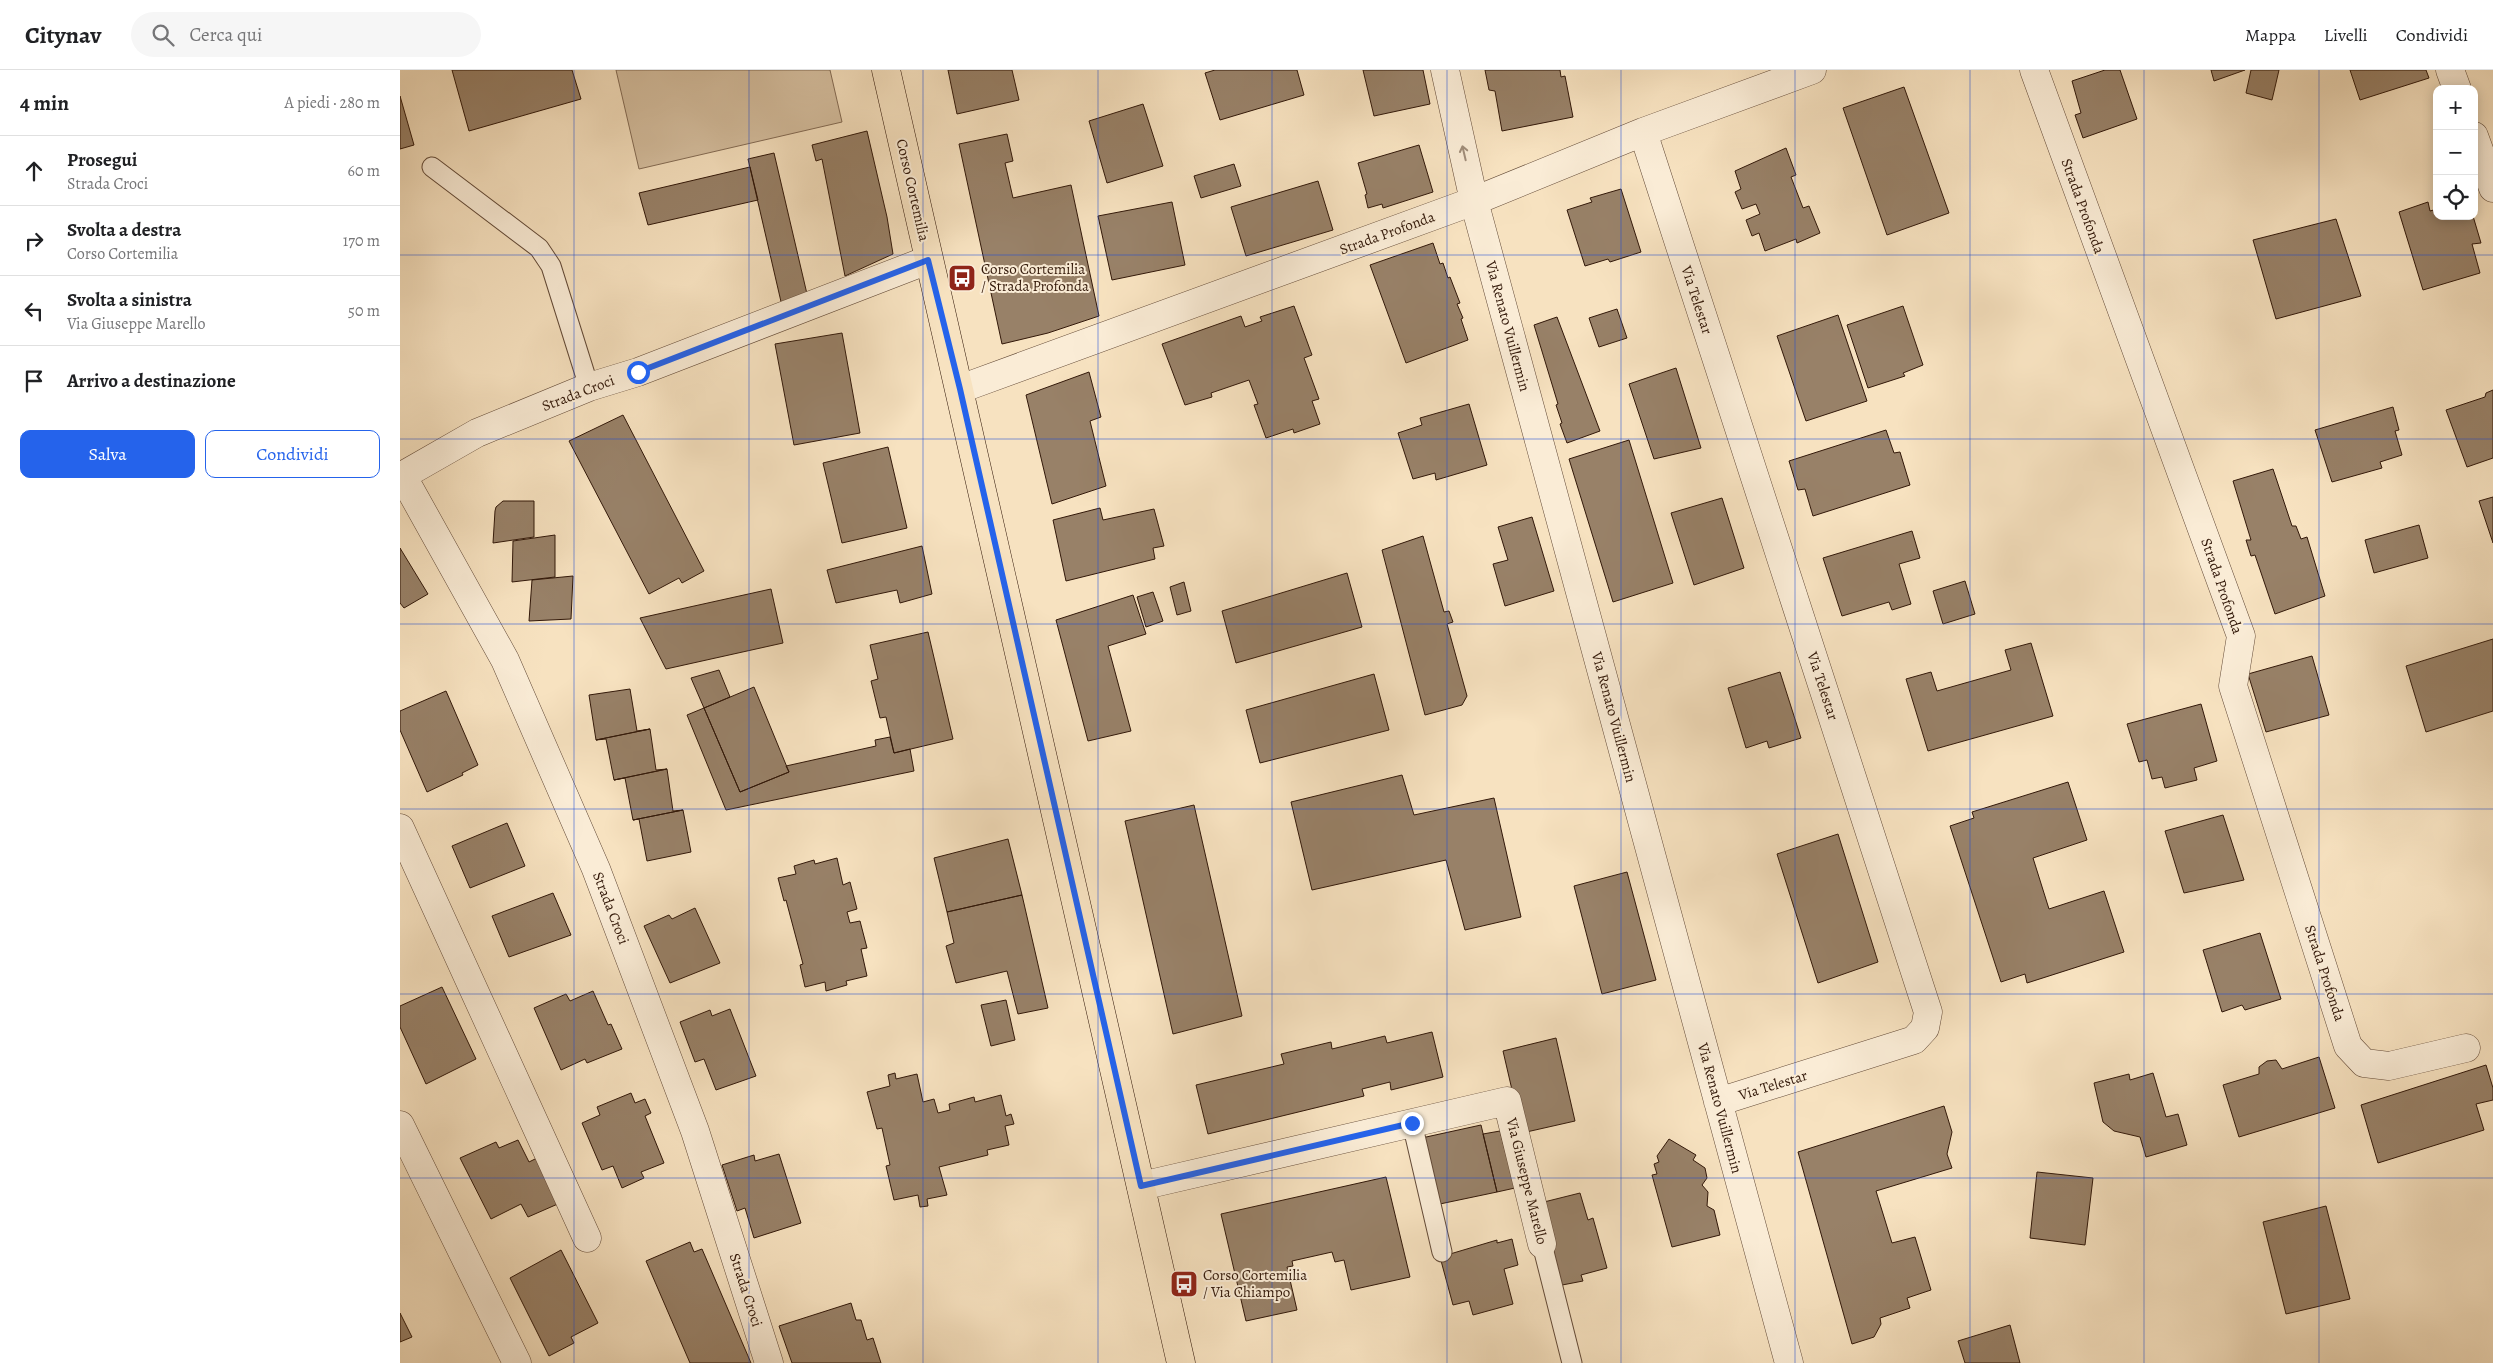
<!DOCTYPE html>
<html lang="it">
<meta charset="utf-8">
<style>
:root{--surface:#fff;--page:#f6f6f6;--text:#202124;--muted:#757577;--line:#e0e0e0;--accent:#2563eb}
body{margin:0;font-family:Alegreya,serif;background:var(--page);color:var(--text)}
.controls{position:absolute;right:15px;top:15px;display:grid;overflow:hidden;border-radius:10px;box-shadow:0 2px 12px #0003}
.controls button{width:45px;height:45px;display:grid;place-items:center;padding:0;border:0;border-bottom:1px solid var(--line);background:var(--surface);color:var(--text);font:25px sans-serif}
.stop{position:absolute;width:15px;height:15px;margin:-11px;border:4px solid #2563eb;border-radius:50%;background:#fff}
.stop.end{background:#2563eb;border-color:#fff;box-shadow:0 1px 5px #0008}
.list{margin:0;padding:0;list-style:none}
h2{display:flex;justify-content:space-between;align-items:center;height:65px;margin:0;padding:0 20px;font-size:21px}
h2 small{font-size:16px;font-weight:400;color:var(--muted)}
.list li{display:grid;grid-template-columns:32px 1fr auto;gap:15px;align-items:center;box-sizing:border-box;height:70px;padding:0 20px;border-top:1px solid var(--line)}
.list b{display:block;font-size:19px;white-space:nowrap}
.list p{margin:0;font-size:16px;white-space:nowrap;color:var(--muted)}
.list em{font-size:16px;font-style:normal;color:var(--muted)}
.actions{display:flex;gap:10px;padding:15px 20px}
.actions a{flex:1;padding:11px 0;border:1px solid var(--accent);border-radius:10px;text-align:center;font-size:18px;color:var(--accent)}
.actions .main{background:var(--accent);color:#fff}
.icon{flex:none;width:28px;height:28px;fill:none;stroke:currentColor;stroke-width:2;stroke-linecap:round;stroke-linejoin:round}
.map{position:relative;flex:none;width:2093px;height:1293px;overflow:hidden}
header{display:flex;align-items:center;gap:30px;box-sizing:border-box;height:70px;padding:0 25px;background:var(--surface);border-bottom:1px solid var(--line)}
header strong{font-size:24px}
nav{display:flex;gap:28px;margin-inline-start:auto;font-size:18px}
.search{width:350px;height:45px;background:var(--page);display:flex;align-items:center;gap:12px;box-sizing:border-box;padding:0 18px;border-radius:28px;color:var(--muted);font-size:19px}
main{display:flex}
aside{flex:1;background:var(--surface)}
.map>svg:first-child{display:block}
.green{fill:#d6c0a1;stroke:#846c55}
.building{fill:#988168;stroke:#321809}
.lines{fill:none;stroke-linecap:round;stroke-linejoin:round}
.service-casing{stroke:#634a37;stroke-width:21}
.minor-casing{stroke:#634a37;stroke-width:29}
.primary-casing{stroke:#321809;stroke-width:29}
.service{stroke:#faecd6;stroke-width:19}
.minor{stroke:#faecd6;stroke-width:28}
.primary{stroke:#f7e2c0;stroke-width:28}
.oneway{stroke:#a08d7a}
.route{stroke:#2563eb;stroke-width:6}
.grid{fill:none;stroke:#1d4ed8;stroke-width:1;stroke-opacity:0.55}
.labels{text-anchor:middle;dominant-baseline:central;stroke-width:4;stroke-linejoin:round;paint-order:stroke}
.street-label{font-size:15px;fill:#321809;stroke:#faecd6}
.poi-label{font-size:15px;fill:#321809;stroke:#faecd6;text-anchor:start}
</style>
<header>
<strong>Citynav</strong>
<div class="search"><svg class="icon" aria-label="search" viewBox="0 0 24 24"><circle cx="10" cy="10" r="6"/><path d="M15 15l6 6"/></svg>Cerca qui</div>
<nav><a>Mappa</a><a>Livelli</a><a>Condividi</a></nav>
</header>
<main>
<aside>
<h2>4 min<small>A piedi · 280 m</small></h2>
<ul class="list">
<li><svg class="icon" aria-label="ahead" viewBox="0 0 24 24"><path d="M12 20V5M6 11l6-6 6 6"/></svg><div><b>Prosegui</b><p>Strada Croci</p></div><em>60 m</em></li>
<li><svg class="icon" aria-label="right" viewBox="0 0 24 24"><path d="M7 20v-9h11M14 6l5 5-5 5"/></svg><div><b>Svolta a destra</b><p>Corso Cortemilia</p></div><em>170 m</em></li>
<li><svg class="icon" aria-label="left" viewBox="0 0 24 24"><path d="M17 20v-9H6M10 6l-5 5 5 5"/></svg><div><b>Svolta a sinistra</b><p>Via Giuseppe Marello</p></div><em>50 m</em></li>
<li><svg class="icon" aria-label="arrive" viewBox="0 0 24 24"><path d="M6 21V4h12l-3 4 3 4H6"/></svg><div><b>Arrivo a destinazione</b></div></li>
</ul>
<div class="actions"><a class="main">Salva</a><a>Condividi</a></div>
</aside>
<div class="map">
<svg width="2093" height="1293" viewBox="0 0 2093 1293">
<rect width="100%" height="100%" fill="#f7e2c0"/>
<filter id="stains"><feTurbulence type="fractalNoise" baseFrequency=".004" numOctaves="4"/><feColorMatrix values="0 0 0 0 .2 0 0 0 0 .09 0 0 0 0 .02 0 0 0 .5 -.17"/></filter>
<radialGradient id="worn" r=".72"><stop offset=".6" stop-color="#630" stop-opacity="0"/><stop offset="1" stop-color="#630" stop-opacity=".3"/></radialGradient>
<!-- green -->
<path class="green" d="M216,0H430L442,52L239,99Z"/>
<!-- building -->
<path class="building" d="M52,0H172L181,29L69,61Z
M548,0H612L619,30L557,44Z
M815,0H897L904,25L820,50L805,3Z
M963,0H1023L1030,34L974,46Z
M1085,0H1160L1161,7L1165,6L1173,47L1102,61L1095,21L1089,20Z
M1705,0H1720L1737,49L1683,68L1675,45L1681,43L1672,11Z
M1811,0H1845L1814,11Z
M1851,0H1879L1872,30L1846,23Z
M1950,0H2026L2029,8L1960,30Z
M1504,17L1549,143L1487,165L1443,38Z
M0,26L14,75L0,79Z
M743,34L763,96L707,113L689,51Z
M467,61L487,147L493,184L445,206L422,89L416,91L412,75Z
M607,64L613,91L605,93L613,128L671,115L699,246L648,263L602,274L559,74Z
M1019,75L1033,122L983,138L982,134L968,138L965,125L967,124L958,93Z
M1386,78L1396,105L1391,107L1403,138L1409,136L1420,163L1397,173L1396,169L1365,181L1359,163L1352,166L1346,150L1360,144L1356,134L1342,139L1335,122L1341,119L1335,101Z
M374,83L407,224L382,236L348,89Z
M834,94L841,116L801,128L794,106Z
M350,97L358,130L248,155L239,123Z
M918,111L933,160L846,186L831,137Z
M1221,119L1241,182L1210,192L1208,189L1185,196L1167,140L1192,132L1190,128Z
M772,132L785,195L712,210L698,146Z
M2028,132L2030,141L2037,139V146H2073L2081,173L2072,174L2080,203L2023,220L1999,142Z
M1936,149L1961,226L1876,249L1853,170Z
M1033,173L1040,194L1043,193L1048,208L1050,207L1060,233L1057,234L1063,248L1061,249L1068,270L1006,293L970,195Z
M894,236L912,285L904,288L919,329L912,331L920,354L894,363L893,359L866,368L854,335L858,334L849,310L811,323L812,327L785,335L762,274L841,246L845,257L862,251L860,247Z
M1503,236L1523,295L1503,303L1505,306L1468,318L1447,255Z
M1217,239L1227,268L1199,277L1189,248Z
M1438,245L1467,331L1406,351L1377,266Z
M1157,247L1200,361L1167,373L1160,354L1162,353L1156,335L1158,334L1134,255Z
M442,263L460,363L394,375L375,274Z
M1276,298L1301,378L1254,389L1229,314Z
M689,302L701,347L690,351L706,416L652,434L626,325Z
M2093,320V388L2067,397L2046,340L2085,327L2086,323Z
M1069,334L1087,395L1036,410L1035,403L1013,409L998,363L1022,355L1020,348Z
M1993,337L1999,360L1995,361L2002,385L1980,392L1982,398L1932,412L1915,360Z
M223,345L304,501L282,513L279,508L249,524L169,371Z
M1486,360L1494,383L1500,382L1510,415L1413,446L1405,419L1398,420L1389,391Z
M1229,370L1273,513L1213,532L1169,389Z
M488,377L507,458L442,473L423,393Z
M1873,399L1892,456H1896L1901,469L1907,467L1925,526L1875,544L1855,485L1851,486L1846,470H1851L1833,411Z
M2093,427V473L2079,431Z
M1322,428L1344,498L1294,515L1271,443Z
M103,431H134V467L93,473L95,441L96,437Z
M700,438L703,450L754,439L764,476L753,478L755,489L666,511L653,450Z
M1132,447L1154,521L1105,536L1093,494L1108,490L1098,457Z
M2019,455L2028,488L1974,503L1965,470Z
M1512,461L1520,488L1499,494L1511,534L1492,540L1489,532L1442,546L1423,488Z
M155,465V507L112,512L113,471Z
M1023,466L1044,542L1049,541L1053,552L1047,554L1067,626L1062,635L1025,645L982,480Z
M522,476L532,524L500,533L497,520L436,533L427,500Z
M0,478L28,524L4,538L0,533Z
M947,503L962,557L836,593L822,541Z
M173,506L171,549L129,551L132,510Z
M1565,511L1575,544L1543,554L1533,521Z
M784,512L791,541L777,545L770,517Z
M371,519L383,573L266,599L240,548Z
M753,522L763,551L746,557L737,527Z
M733,525L746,564L708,576L731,661L688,671L656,550Z
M528,562L553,669L494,683L486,647L480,648L471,611L478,609L470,575Z
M2093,569V641L2026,662L2006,596Z
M1631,573L1653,646L1528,681L1506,609L1531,602L1537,621L1611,600L1605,580Z
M1912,586L1929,645L1866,662L1848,604Z
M319,600L330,627L304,638L291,608Z
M1380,602L1401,668L1369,678L1367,671L1346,678L1328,618Z
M974,604L989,660L860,693L846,640Z
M354,617L389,702L340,722L304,638Z
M230,619L237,661L250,659L196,670L189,625Z
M46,621L78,695L62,703L63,705L27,722L0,660V641Z
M1801,634L1817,691L1794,698L1797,710L1765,718L1762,707L1752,709L1747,690L1739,692L1727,654Z
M304,638L340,722L389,702L386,696L476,676L475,670L490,667L494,683L510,679L514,701L326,740L287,645Z
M250,659L256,700L267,699L214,710L206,669L196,670Z
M267,699L273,741L283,740L233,750L225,708L214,710Z
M1002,705L1014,745L1094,728L1121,847L1065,860L1046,790L912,820L891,732Z
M1668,712L1687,770L1633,788L1649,839L1704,821L1724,882L1627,913L1625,904L1601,912L1550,756L1574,748L1572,742Z
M794,735L842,946L773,964L725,751Z
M283,740L291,782L247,791L239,749L233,750Z
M1823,745L1844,810L1784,823L1765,761Z
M107,753L125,796L70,818L52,776Z
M1438,764L1478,892L1418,913L1377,784Z
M608,769L622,825L547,842L534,788Z
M437,788L443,815L450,812L457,839L447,842L450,853L460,851L467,878L461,879L467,906L446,911L447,915L426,921L425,912L405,917L400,895L403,894L386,830L384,831L378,808L396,804L394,796L414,790L415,794Z
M1227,802L1256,910L1202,924L1174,816Z
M153,823L171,865L109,887L92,846Z
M622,825L648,938L618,944L607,901L556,913L546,876L554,873L547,842Z
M295,838L320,893L270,913L244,856L269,845L272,849Z
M1860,863L1881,929L1845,940L1842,935L1822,942L1803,880Z
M42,917L76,989L26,1014L0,957V936Z
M193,921L208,955L211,954L222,979L187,993L185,989L161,1000L134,938L166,924L170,931Z
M606,930L615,970L591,976L581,935Z
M330,939L356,1006L316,1020L304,989L295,992L280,952L310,940L312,946Z
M1032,962L1043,1007L991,1020L990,1012L962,1019L964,1026L808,1064L796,1015L884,994L881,984L931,972L932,979L985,966L987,973Z
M1156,968L1175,1051L1122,1063L1103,981Z
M1919,987L1935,1038L1839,1067L1823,1015L1859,1004V997L1867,991L1876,990L1882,999Z
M2086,995L2093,1018V1030L2076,1034L2084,1060L1978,1093L1961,1035Z
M495,1003L496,1009L517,1004L523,1032L534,1029L538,1043L550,1040L549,1034L574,1027L575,1032L601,1025L606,1046L611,1044L614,1054L605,1056L609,1075L587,1080L588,1085L539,1097L547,1125L527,1129L528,1136L520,1137L518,1125L494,1130L486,1096L490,1095L482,1058L477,1059L467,1022L490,1016L488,1005Z
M1753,1003L1766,1047L1778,1044L1787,1075L1746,1087L1740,1067L1714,1061L1703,1052L1694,1013L1729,1004L1730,1010Z
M231,1023L235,1033L245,1029L251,1043L245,1046L264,1093L241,1102L244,1108L222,1118L213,1096L202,1100L182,1053L200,1045L197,1037Z
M1544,1036L1552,1062L1547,1084L1552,1098L1476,1121L1492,1173L1515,1167L1531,1220L1507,1228L1510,1238L1480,1248L1481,1254L1474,1267L1452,1274L1398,1082Z
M1081,1055L1097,1122L1035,1135L1017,1069Z
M1100,1061L1115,1118L1097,1122L1083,1064Z
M1269,1069L1296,1085L1293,1090L1305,1098L1307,1108L1302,1115L1308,1122L1307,1136L1314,1140L1320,1165L1272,1177L1252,1105L1257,1104L1254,1094L1259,1092L1257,1086Z
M118,1070L129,1092L137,1088L160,1133L128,1147L121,1134L91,1149L60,1088L96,1072L99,1078Z
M379,1084L401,1153L354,1168L345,1138L337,1141L322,1095L354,1085L355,1091Z
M1637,1102L1693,1108L1685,1175L1630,1168Z
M986,1107L1010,1207L951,1220L944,1190L935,1192L932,1182L892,1191L893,1196L887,1197L897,1240L846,1251L821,1144Z
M1180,1123L1188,1150L1193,1148L1207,1198L1181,1205L1183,1211L1157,1216L1136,1134Z
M1926,1136L1950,1229L1886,1244L1863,1152Z
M1112,1169L1118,1195L1104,1199L1113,1234L1073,1245L1069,1231L1053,1235L1040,1187L1097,1170V1173Z
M290,1172L294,1182L302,1179L351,1293H290L246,1191Z
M161,1180L198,1253L171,1267L174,1273L149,1286L110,1208Z
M451,1233L456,1250H461L467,1270L473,1268L481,1293H392L379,1256Z
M0,1243L12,1267L0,1272Z
M1610,1255L1620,1293H1565L1558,1271Z"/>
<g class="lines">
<defs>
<path id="service" d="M32,97L139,178L151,196L189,317
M1012,1053L1042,1182
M1142,1174L1172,1293"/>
<path id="minor" d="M1045,0L1074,131L1389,1293
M1634,0L1841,566L1833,616L1948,976L1964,993L1989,996L2066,978
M2050,0L2057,19
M1243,62L1528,942L1525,958L1514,970L1318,1032
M2074,66L2093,118
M560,319L1074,131L1243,62L1412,0
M2,405L105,590L196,799L295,1061L369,1293
M0,407L77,363L189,317L238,302L528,190
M0,758L187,1168
M0,1055L117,1293
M741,1116L1107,1031L1142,1174"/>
<path id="primary" d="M486,0L781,1293"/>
</defs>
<!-- service casing -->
<use href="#service" class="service-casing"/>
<!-- minor casing -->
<use href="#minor" class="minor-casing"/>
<!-- primary casing -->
<use href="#primary" class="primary-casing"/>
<!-- service -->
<use href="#service" class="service"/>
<!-- minor -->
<use href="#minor" class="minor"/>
<!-- primary -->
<use href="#primary" class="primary"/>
</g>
<!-- one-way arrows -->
<defs><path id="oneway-shaft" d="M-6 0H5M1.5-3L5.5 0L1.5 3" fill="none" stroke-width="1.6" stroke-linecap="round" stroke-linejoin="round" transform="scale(1.25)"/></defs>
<use class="oneway" href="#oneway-shaft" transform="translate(1064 83) rotate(-103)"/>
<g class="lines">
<!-- route -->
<path class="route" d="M238,302L528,190L560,319L741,1116L1012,1053"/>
</g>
<!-- grid -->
<path class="grid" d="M174,0V1293M349,0V1293M523,0V1293M698,0V1293M872,0V1293M1047,0V1293M1221,0V1293M1395,0V1293M1570,0V1293M1744,0V1293M1919,0V1293M0,185H2093M0,369H2093M0,554H2093M0,739H2093M0,924H2093M0,1108H2093"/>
<!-- icons -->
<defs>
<symbol id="bus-square" viewBox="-11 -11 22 22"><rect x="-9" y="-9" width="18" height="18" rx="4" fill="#8f2418" stroke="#faecd6"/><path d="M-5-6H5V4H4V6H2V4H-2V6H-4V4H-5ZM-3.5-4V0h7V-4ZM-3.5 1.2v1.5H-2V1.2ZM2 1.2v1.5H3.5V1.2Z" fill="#fff"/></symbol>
</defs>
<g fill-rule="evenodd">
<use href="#bus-square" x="546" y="192" width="32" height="32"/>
<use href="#bus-square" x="768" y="1198" width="32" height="32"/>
</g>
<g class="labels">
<!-- street labels -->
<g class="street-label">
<text transform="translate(513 120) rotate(77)">Corso Cortemilia</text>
<text transform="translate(1683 136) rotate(70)">Strada Profonda</text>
<text transform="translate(987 163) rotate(-20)">Strada Profonda</text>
<text transform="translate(1297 230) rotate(72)">Via Telestar</text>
<text transform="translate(1108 256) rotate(75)">Via Renato Vuillermin</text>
<text transform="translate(178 323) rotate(-21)">Strada Croci</text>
<text transform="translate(1822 516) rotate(71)">Strada Profonda</text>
<text transform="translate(1423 616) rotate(72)">Via Telestar</text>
<text transform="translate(1214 647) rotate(75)">Via Renato Vuillermin</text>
<text transform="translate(211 838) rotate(69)">Strada Croci</text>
<text transform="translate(1925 903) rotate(72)">Strada Profonda</text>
<text transform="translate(1373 1015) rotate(-17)">Via Telestar</text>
<text transform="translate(1320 1038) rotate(75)">Via Renato Vuillermin</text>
<text transform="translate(1127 1111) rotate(76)">Via Giuseppe Marello</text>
<text transform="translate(346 1220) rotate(72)">Strada Croci</text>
</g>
<!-- poi labels -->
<g class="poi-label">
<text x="581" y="199">Corso Cortemilia<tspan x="581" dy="17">/ Strada Profonda</tspan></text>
<text x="803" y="1205">Corso Cortemilia<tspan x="803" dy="17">/ Via Chiampo</tspan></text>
</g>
</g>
<rect width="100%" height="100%" filter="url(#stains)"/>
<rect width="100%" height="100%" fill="url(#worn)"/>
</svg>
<div class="controls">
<button>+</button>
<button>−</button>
<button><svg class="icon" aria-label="locate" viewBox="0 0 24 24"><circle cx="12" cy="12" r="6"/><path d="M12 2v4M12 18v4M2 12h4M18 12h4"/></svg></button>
</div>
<div class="stop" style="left:238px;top:302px"></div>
<div class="stop end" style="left:1012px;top:1053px"></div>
</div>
</main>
